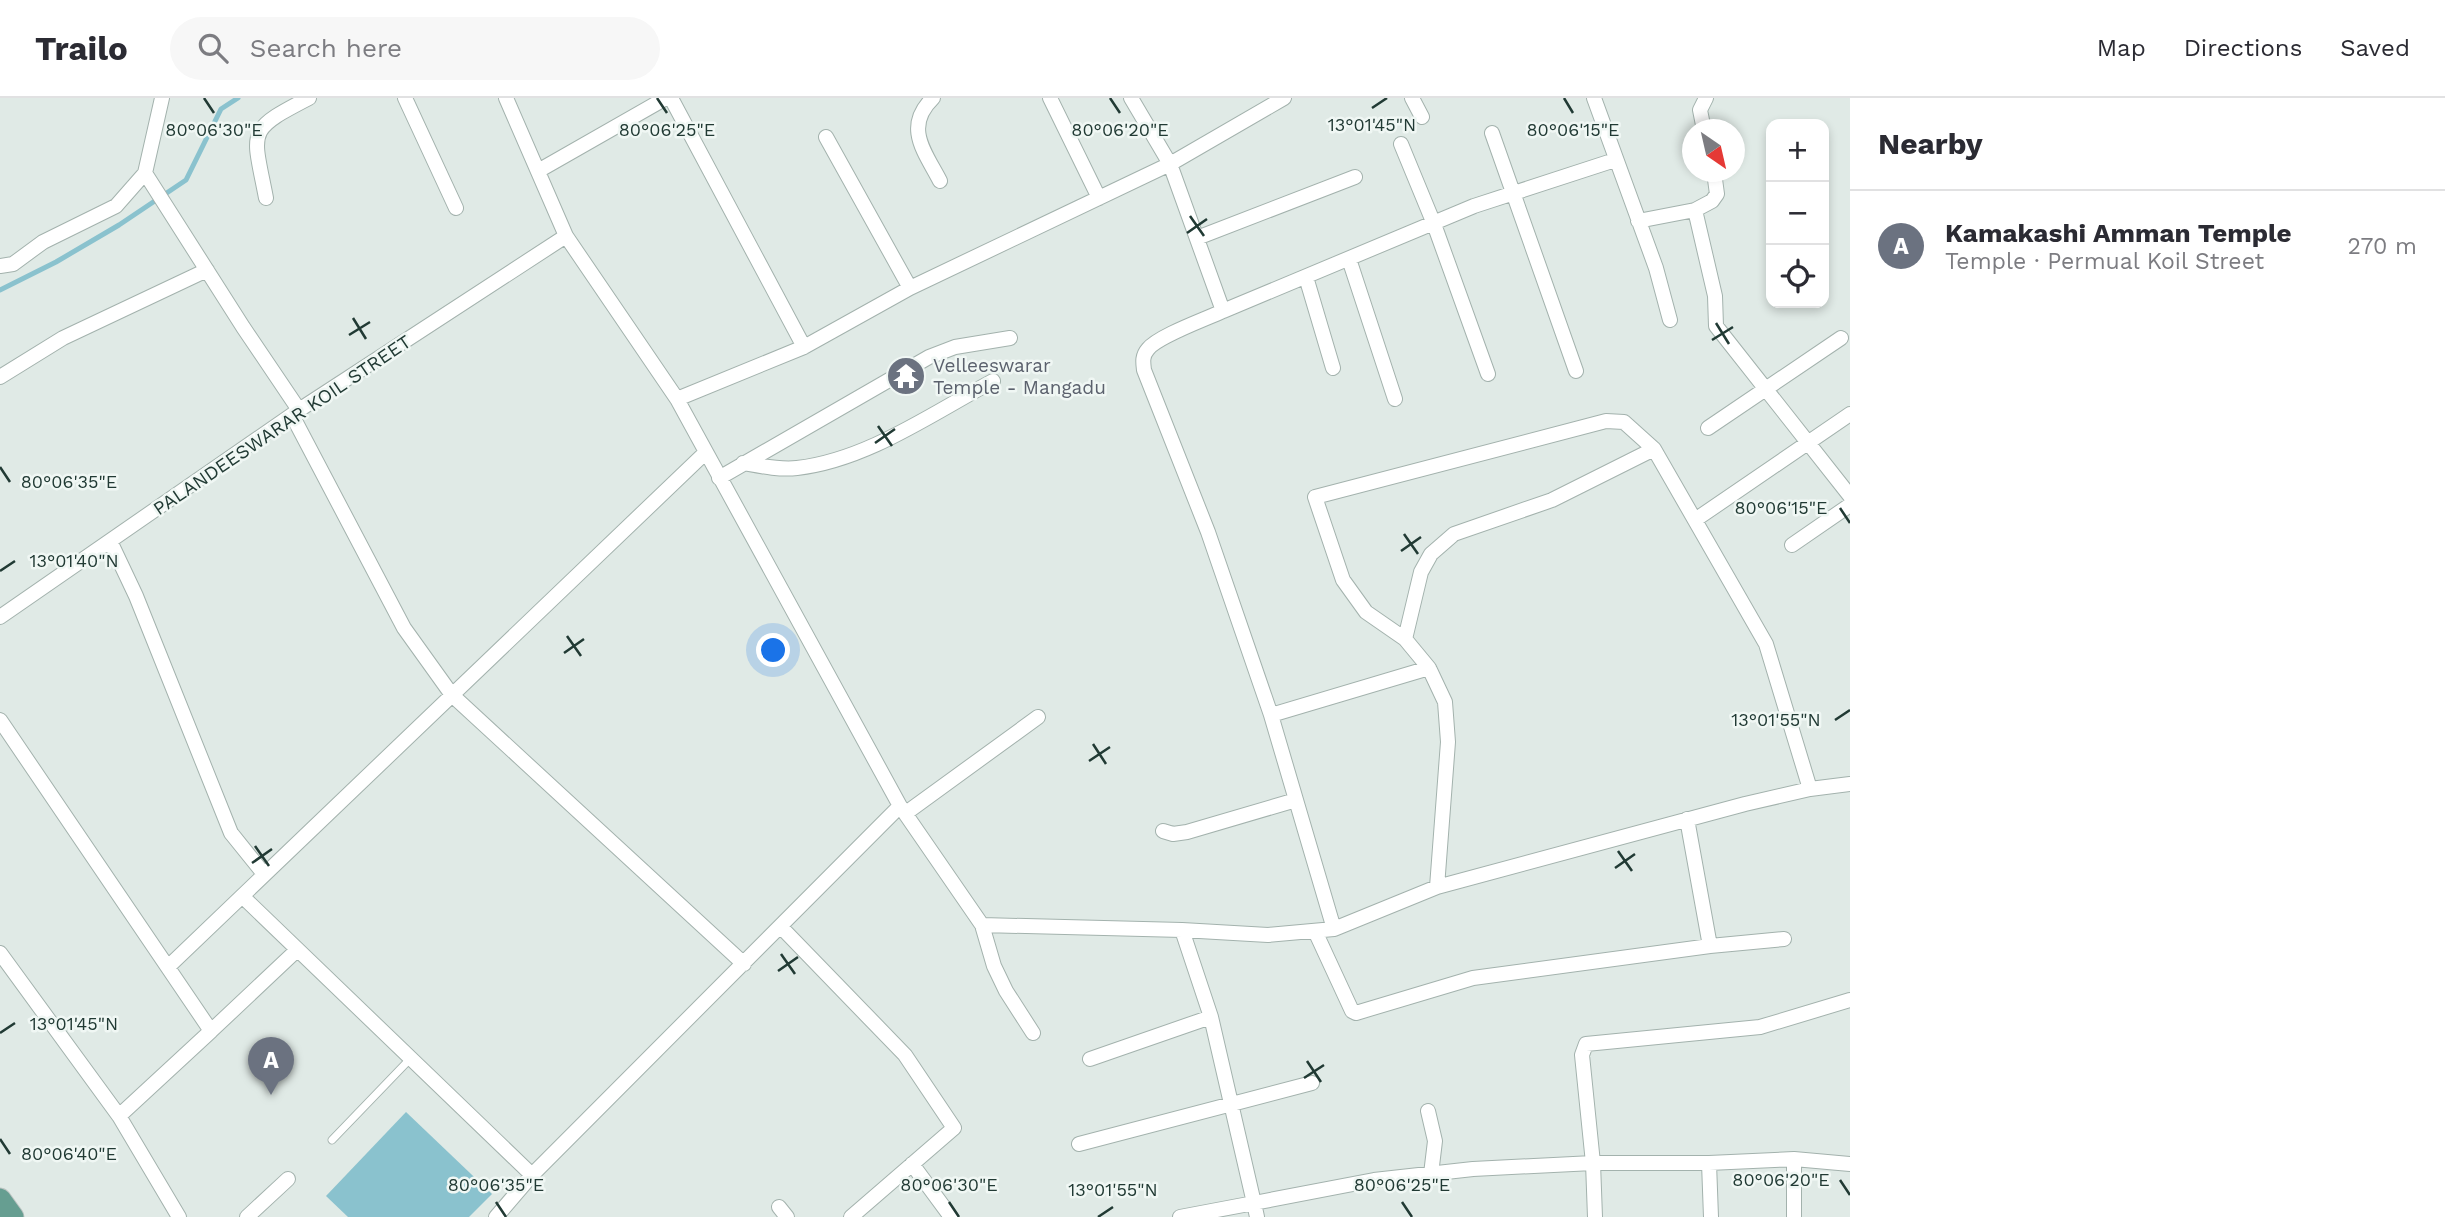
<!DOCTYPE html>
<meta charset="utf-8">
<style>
:root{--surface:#fff;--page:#f7f7f7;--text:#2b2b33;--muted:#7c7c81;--line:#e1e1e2;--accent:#1a73e8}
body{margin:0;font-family:"Work Sans",sans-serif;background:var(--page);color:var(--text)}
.controls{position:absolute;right:21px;top:21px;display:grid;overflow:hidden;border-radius:14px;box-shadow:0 4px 10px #0003}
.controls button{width:63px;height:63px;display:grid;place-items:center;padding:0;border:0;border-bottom:2px solid var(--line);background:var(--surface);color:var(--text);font:35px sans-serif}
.compass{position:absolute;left:1682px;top:21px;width:63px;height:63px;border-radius:50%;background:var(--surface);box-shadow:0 4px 10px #0003;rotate:146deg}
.you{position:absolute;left:774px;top:553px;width:24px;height:24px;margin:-18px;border:5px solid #fff;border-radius:50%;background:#1a73e8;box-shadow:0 0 0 10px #1a73e833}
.badge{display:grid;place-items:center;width:46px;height:46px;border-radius:50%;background:var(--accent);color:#fff;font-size:23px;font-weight:700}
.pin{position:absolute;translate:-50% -58px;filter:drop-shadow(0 2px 4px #0008)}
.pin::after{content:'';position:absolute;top:37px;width:24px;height:21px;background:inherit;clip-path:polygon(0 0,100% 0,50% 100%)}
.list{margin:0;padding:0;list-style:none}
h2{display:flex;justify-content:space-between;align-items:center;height:91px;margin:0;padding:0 28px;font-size:30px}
h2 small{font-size:23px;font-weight:400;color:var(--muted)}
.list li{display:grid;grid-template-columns:46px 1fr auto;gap:21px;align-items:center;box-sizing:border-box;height:112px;padding:0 28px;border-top:2px solid var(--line)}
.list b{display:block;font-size:26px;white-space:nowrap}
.list p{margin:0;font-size:23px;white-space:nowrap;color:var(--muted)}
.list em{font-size:23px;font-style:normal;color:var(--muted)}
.icon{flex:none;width:38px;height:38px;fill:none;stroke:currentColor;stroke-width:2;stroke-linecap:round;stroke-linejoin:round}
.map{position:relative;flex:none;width:1850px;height:1119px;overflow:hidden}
header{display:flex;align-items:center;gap:42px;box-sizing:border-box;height:98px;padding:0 35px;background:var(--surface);border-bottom:2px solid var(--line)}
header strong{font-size:33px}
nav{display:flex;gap:38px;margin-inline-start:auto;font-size:24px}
.search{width:490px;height:63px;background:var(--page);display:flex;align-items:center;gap:18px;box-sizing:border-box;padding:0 24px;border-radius:38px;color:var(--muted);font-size:26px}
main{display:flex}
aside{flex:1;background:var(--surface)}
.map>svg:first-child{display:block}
.water{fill:#8ac2ce}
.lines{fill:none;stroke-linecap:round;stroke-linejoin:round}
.stream{stroke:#8ac2ce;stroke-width:5}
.service-casing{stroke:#a3b2ad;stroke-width:9}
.minor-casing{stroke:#a3b2ad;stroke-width:16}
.primary-casing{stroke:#bcc4c2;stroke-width:23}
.service{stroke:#fff;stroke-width:7}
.minor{stroke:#fff;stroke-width:14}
.primary{stroke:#669e91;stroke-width:21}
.ticks{fill:none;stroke:#213a34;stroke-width:2.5}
.labels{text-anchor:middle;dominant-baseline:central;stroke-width:5;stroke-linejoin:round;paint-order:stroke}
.worship-label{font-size:19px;fill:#5b616d;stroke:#f0f7f4;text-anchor:start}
.street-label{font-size:19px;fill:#213a34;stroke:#f0f7f4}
.ticks-label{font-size:18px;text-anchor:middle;fill:#213a34;stroke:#f0f7f4;stroke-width:5;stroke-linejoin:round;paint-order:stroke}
</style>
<header>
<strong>Trailo</strong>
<div class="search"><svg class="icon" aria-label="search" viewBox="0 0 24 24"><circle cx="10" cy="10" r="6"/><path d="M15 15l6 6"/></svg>Search here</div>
<nav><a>Map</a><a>Directions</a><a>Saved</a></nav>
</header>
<main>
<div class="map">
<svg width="1850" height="1119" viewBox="0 0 1850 1119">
<rect width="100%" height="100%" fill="#e0eae6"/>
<!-- water -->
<path class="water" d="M406,1014L492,1096L469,1119H348L326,1098Z"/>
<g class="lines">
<!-- stream -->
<path class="stream" d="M0,192L56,164L119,127L186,82L221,11L238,0"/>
<defs>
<path id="service" d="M332,1042L410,961"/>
<path id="minor" d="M162,0L145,75L243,229L299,312
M405,0L456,110
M506,0L566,138L677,301L900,708
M671,0L804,249
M933,0C903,29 925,54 940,83
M1050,0L1099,100
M1131,0L1170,66L1223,213L1474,108L1615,62
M1412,0L1422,19
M1594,0L1656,170L1670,222
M1704,32L1700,12L1706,0
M1492,35L1576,273
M826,39L910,190
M1401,46L1434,126L1488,276
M538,73L666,0
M266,100C253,32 245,33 309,0
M1695,112L1715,198L1716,228L1850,398
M1638,123L1695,112L1712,103L1717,96L1714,74
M1197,140L1355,79
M1349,161L1395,301
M0,168L13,166L43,144L116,108L145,75
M1306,179L1333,270
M1223,213C1206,221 1158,238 1148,251C1142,258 1143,264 1144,272L1208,434L1271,617L1334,831
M0,279L63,240L207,172
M677,301L804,249L910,190L1170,66L1284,0
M292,317L404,530L452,597L744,866
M1708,330L1841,240
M743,365C760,368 779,372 797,370C867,362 931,316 993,283
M719,380L929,259L955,249L1010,240
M1695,422L1850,316
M110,443L136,498L231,735L264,776
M1792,447L1850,407
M0,519L299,312L566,138
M1405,541L1421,474L1431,456L1454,436L1552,402L1654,351
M1429,570L1405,541L1366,514L1343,482L1315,399L1606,323L1624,324L1654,351L1766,546L1810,691
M1271,617L1429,570L1445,604L1448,644L1437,789
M0,622L211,933L119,1018
M906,715L1038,619
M1687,721L1710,848
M1163,733L1173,736L1187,734L1296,702
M242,798L532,1077
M982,827L994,868L1006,893L1033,935
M781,829L905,957L954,1030L851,1119
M1315,833L1352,913L1356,915L1473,880L1710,848L1784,841
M0,855L119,1018L179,1119
M169,868L705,355
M211,933L297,852
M1090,961L1211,919
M1428,1013L1435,1043L1431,1076
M1079,1046L1312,985
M1794,1061V1119
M1709,1065L1711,1119
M912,1066L951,1119
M779,1109L787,1119
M247,1119L288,1081
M496,1119L532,1077L900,708L982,827L1182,832L1268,837L1334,831L1437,789L1745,706L1810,691L1850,686
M1180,1119L1254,1105L1211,919L1182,832
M1257,1119L1254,1105L1374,1082L1473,1071L1593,1065L1582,957L1586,946L1760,929L1850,902
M1595,1119L1593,1065H1709L1794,1061L1850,1066"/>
<path id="primary" d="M0,1101L13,1119"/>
</defs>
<!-- service casing -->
<use href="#service" class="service-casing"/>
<!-- minor casing -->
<use href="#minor" class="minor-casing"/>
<!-- primary casing -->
<use href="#primary" class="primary-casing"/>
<!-- service -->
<use href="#service" class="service"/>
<!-- minor -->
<use href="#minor" class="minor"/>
<!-- primary -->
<use href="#primary" class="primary"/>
</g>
<!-- ticks -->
<path class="ticks" d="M204,0L214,15M657,0L667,15M1110,0L1120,15M1564,0L1573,15M1372,10L1387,0M1190,118L1204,138M1187,135L1207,121M353,220L366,241M1716,225L1729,246M349,237L370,224M1712,242L1733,229M878,328L892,348M875,345L895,331M0,369L10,384M1840,410L1850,425M1404,436L1418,456M1401,453L1421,439M0,473L15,463M567,538L581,558M564,555L584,541M1835,622L1850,612M1093,646L1106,666M1089,663L1110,649M255,748L269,768M1618,753L1632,773M252,765L272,751M1615,770L1635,756M781,856L795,876M778,873L798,859M0,935L15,925M1307,963L1321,984M1304,980L1324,967M0,1041L10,1056M1840,1082L1850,1097M496,1104L506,1119M949,1104L959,1119M1402,1104L1412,1119M1098,1119L1113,1109"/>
<!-- icons -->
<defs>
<symbol id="temple-disc" viewBox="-11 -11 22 22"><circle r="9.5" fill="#6b7280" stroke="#f0f7f4"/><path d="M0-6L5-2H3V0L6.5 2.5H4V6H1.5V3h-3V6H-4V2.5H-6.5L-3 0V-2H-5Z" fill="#fff"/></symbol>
</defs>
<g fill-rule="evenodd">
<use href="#temple-disc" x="884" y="256" width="44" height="44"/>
</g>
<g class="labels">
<!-- worship labels -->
<g class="worship-label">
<text x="933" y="267">Velleeswarar<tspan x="933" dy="22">Temple - Mangadu</tspan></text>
</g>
<!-- street labels -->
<g class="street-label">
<text transform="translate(282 327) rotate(-34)">PALANDEESWARAR KOIL STREET</text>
</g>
</g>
<g class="ticks-label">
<text x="1372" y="33">13°01'45"N</text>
<text x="667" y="38">80°06'25"E</text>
<text x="1120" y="38">80°06'20"E</text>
<text x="214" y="38">80°06'30"E</text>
<text x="1573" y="38">80°06'15"E</text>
<text x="69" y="390">80°06'35"E</text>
<text x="1781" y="416">80°06'15"E</text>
<text x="74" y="469">13°01'40"N</text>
<text x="1776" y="628">13°01'55"N</text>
<text x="74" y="932">13°01'45"N</text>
<text x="69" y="1062">80°06'40"E</text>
<text x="1781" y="1088">80°06'20"E</text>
<text x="496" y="1093">80°06'35"E</text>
<text x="949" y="1093">80°06'30"E</text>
<text x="1402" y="1093">80°06'25"E</text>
<text x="1113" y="1098">13°01'55"N</text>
</g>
</svg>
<div class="controls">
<button>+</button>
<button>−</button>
<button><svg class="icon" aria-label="locate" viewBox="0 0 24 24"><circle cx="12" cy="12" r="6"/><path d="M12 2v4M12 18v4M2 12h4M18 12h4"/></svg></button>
</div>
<svg class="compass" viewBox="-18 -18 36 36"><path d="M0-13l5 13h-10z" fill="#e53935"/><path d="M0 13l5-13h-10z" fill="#7c7c81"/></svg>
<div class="you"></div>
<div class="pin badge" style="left:271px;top:997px;background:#6b7280">A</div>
</div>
<aside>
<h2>Nearby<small></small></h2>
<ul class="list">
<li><span class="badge" style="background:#6b7280">A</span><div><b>Kamakashi Amman Temple</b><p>Temple · Permual Koil Street</p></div><em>270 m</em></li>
</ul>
</aside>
</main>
